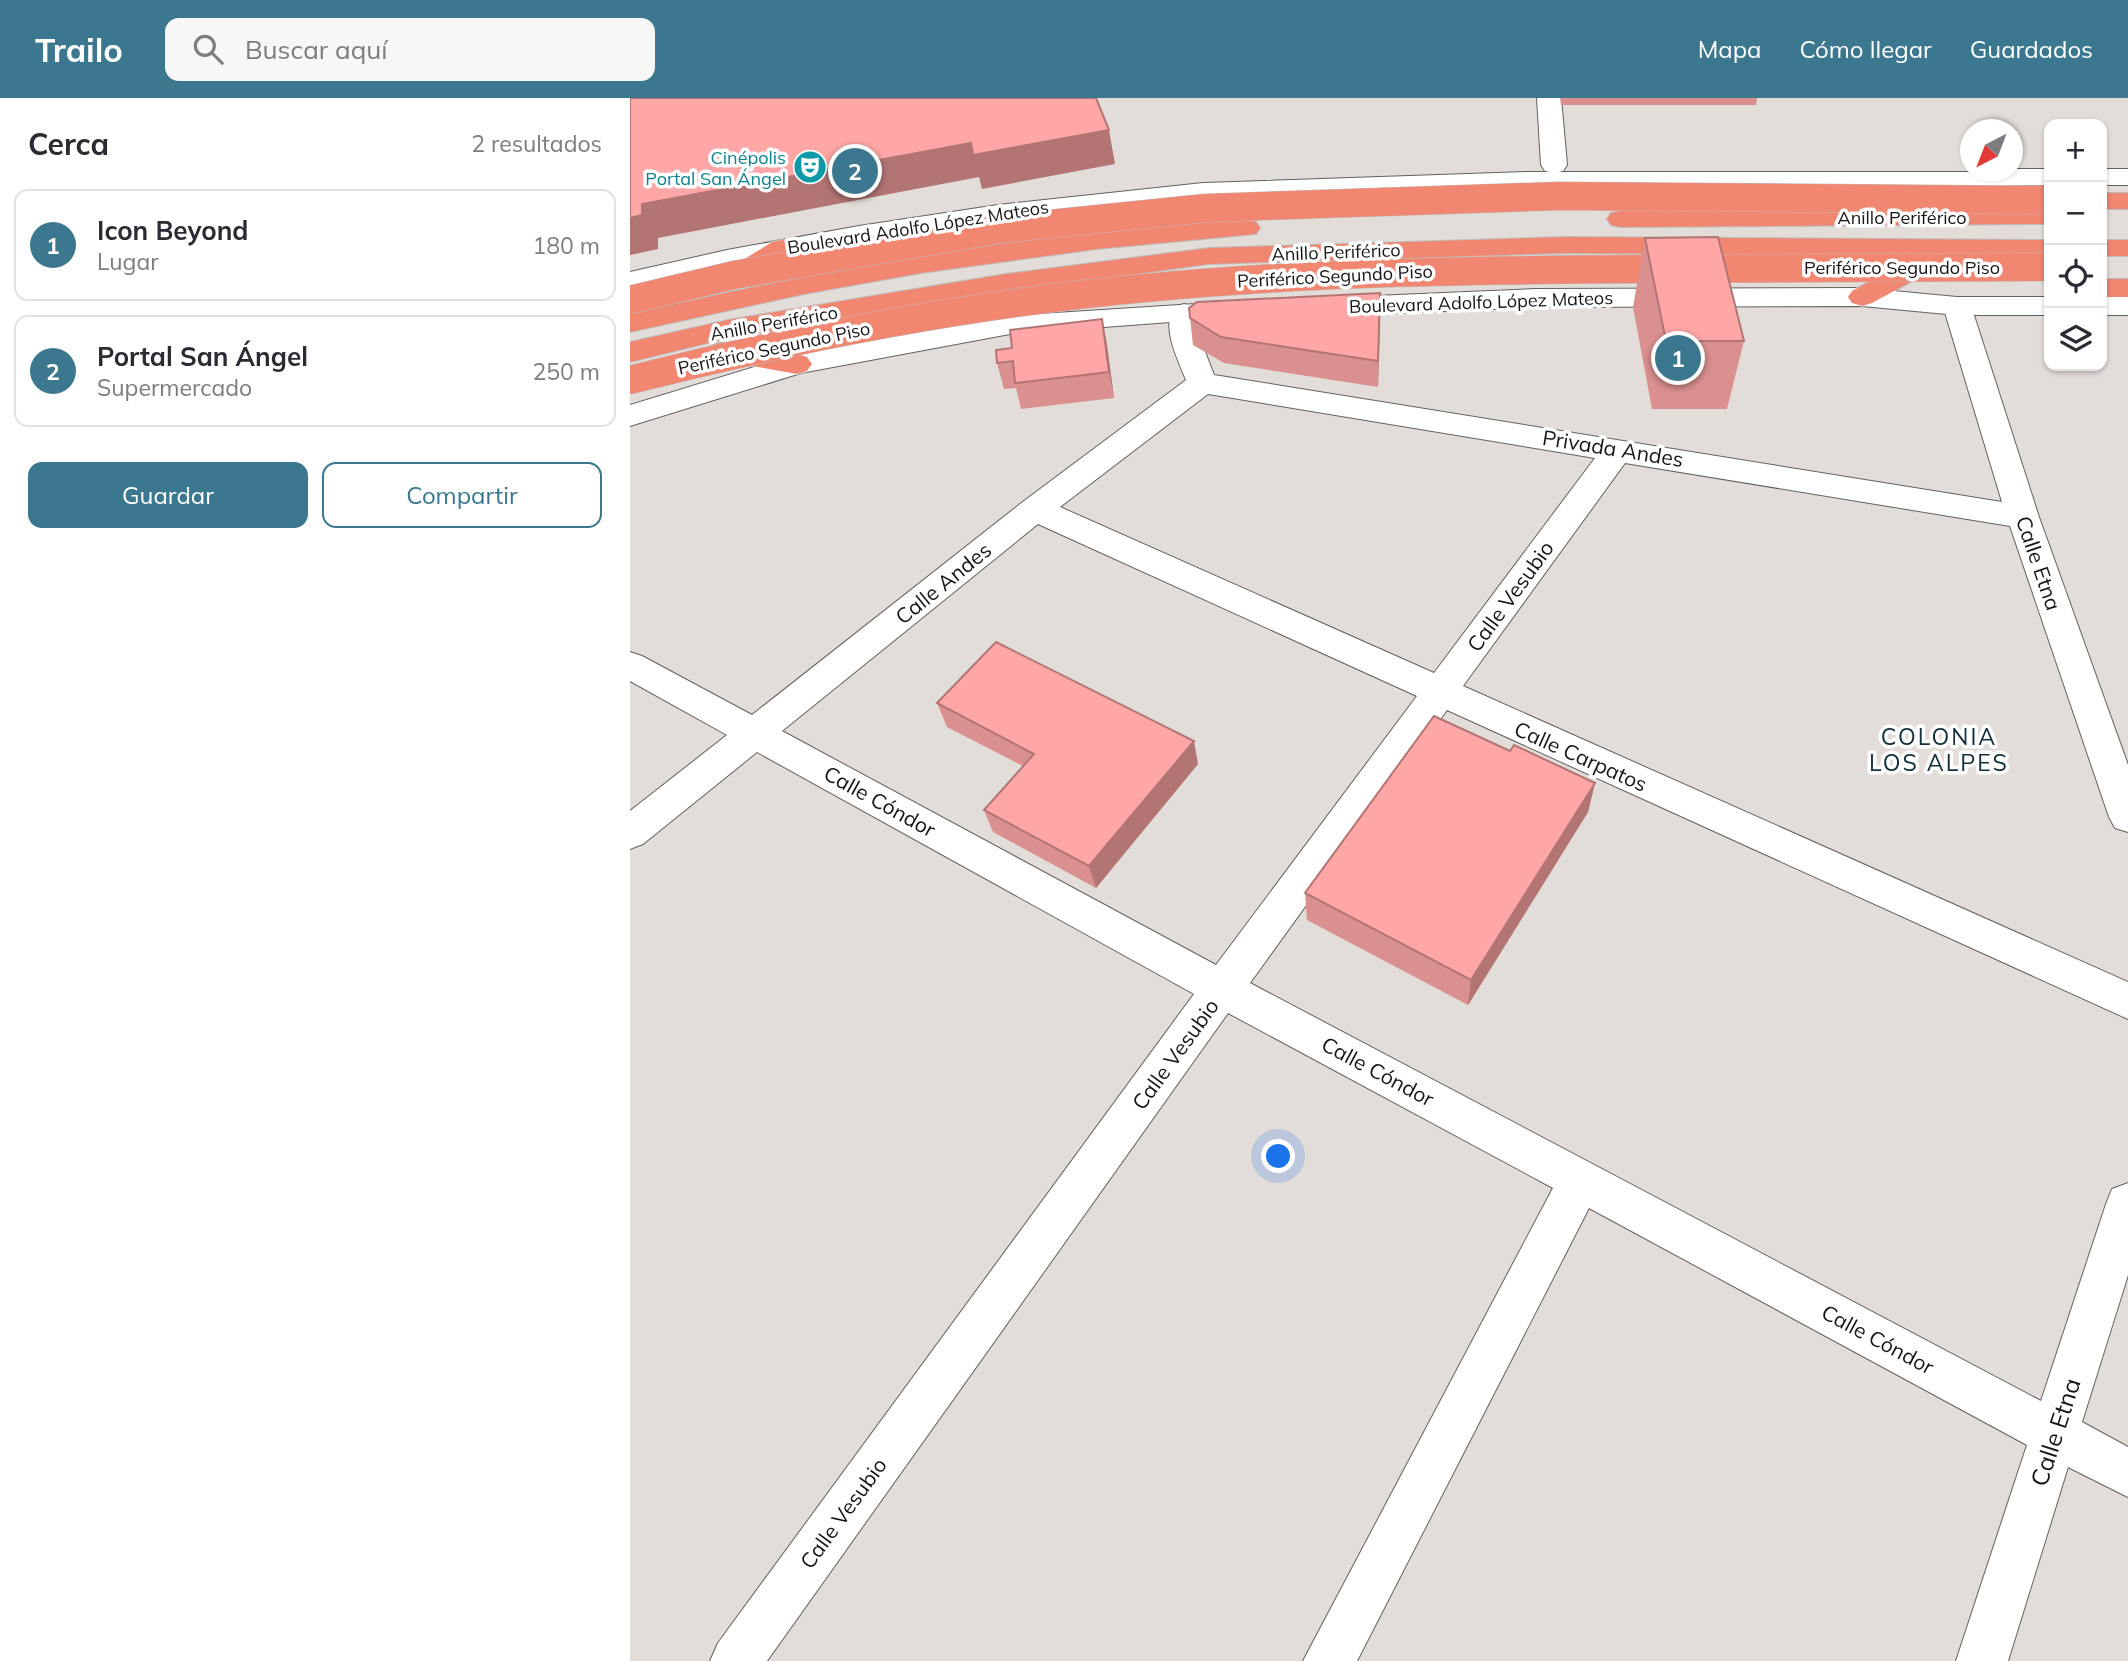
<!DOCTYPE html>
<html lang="es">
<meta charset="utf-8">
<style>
:root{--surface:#fff;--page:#f7f7f7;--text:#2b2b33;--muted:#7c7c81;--line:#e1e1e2;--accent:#3b778e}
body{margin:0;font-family:Mulish,sans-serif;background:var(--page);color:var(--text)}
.controls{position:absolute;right:21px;top:21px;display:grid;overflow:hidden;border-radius:14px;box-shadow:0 2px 5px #0004}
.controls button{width:63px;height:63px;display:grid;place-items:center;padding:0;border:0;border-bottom:2px solid var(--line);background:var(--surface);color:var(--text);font:35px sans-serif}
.compass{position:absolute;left:1330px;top:21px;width:63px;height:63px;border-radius:50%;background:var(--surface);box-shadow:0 2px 5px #0004;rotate:222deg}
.you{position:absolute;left:649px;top:1059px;width:24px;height:24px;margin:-18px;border:5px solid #fff;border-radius:50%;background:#1a73e8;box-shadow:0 0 0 10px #1a73e833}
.badge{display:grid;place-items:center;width:46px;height:46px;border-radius:50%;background:var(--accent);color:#fff;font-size:23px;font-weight:700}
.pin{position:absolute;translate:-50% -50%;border:4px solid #fff;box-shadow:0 2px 7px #0006}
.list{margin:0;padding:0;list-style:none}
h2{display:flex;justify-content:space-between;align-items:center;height:91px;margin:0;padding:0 28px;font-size:30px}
h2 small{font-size:23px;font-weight:400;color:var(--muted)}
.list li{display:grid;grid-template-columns:46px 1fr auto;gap:21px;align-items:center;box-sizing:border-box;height:112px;margin:0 14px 14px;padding:0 14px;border:2px solid var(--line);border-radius:14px}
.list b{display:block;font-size:26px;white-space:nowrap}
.list p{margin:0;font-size:23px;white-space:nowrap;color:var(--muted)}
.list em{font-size:23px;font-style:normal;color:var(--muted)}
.actions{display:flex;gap:14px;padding:21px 28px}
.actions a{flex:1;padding:16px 0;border:2px solid var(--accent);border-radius:14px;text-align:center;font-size:24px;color:var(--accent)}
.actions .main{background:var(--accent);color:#fff}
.icon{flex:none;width:38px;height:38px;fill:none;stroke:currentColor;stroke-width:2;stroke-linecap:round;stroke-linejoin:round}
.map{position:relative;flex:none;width:1498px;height:1563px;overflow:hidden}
header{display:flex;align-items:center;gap:42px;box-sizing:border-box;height:98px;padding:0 35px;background:var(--accent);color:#fff}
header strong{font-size:33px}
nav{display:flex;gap:38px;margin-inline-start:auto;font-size:24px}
.search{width:490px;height:63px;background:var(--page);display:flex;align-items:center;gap:18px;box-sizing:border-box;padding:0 24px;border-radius:14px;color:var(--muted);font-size:26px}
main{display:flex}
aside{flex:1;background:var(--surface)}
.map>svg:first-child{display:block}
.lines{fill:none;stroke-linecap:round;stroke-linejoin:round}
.minor-casing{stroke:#64605d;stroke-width:2}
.secondary-casing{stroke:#64605d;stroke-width:2}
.motorway-casing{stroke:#bebdbd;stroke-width:2}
.minor{fill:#fff;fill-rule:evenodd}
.secondary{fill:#fff;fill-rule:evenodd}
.motorway{fill:#f18671;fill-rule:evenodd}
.motorway-bridge-casing{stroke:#bebdbd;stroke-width:29;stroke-linecap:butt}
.motorway-bridge{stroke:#f18671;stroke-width:28}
.wall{fill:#da908f}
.shaded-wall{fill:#b27574}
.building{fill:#fea7a6;stroke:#b27574;stroke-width:2}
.labels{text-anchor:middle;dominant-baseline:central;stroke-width:7;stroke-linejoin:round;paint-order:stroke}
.far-culture-label{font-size:18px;fill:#0d838f;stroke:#fff;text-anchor:end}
.far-street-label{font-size:18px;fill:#171514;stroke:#fff}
.street-label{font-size:21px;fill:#171514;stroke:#fff}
.neighbourhood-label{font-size:23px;letter-spacing:2px;fill:#112e39;stroke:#fff}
.near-street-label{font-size:24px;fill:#171514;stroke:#fff}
</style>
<header>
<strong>Trailo</strong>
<div class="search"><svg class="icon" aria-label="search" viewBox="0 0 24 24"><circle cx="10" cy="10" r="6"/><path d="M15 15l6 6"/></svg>Buscar aquí</div>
<nav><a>Mapa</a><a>Cómo llegar</a><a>Guardados</a></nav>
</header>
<main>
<aside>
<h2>Cerca<small>2 resultados</small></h2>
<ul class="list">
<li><span class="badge">1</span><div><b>Icon Beyond</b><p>Lugar</p></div><em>180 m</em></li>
<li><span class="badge">2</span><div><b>Portal San Ángel</b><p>Supermercado</p></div><em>250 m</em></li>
</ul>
<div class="actions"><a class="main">Guardar</a><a>Compartir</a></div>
</aside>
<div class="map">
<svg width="1498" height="1563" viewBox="0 0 1498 1563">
<rect width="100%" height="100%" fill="#e3ddda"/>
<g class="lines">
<defs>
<path id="minor" d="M907,0H931L937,67L933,73L924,75L915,73L911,67Z
M1327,199L1337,202L1341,208L1409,419L1498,667V734L1485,730L1479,719L1380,428L995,365L833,588L1498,884V921L817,612L620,885L1411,1303L1476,1106L1482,1091L1498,1085V1177L1452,1324L1498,1349V1399L1438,1369L1378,1563H1326L1397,1347L959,1110L727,1563H673L923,1090L598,915L137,1563H80L88,1545L564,896L127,654L13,746L0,751V713L97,637L0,583V554L12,558L122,617L394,403L556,282C548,262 531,229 544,209L554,206L564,209L568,215L571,243L584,277L1372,404L1313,208L1317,202ZM578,296L965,360L804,575L430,409ZM408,426L787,598L586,867L152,633Z"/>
<path id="secondary" d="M1382,71H1419V87C1195,90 970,87 745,95C688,97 630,97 573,101C383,114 186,147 0,192V174L97,152L229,128L368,107L573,85L897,74H1382Z
M1472,71H1498V87H1472Z
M1232,190L1327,199H1419V217H1327L1232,208L906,209L697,218L687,215L683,209L687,203L697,200L906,191Z
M1472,199H1498V217H1472Z
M612,203L622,206L626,212L622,218L380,236L171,275L0,328V307L167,256L380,218Z"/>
<path id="motorway" d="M1472,95H1498V111H1472Z
M1419,110V126L991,129L981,127L977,121L981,115L991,113Z
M616,122L626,124L630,130L626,136L467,151L291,175L174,196L0,234V216C202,170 408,132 616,122Z
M938,139L1419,142V158H1321L1317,164L1242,205L1232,208L1222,205L1218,199L1222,193L1287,158L938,155L579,166L376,194L98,240L0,264V244L98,222L376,176L579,150Z
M152,142L162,144L166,150L162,156L107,190L97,193L87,190L83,184L87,178L142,144Z
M1472,142H1498V158H1472Z
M1472,181H1498V199H1472Z
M93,244L167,256L177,259L182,266L177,273L167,276L83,261L78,254L83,247Z"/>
</defs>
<!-- minor casing -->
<use href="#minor" class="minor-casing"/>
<!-- secondary casing -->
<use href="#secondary" class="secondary-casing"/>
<!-- motorway casing -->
<use href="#motorway" class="motorway-casing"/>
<!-- minor -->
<use href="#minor" class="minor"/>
<!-- secondary -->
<use href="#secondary" class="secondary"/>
<!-- motorway -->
<use href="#motorway" class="motorway"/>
<defs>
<path id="motorway-bridge" d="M0,202L104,177L370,131L576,110L929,98L1419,102
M0,282C169,239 341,206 515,190C682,174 850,172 1017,171C1151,170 1285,169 1419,169"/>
</defs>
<!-- motorway-bridge casing -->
<use href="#motorway-bridge" class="motorway-bridge-casing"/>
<!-- motorway-bridge -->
<use href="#motorway-bridge" class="motorway-bridge"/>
</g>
<!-- wall -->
<path class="wall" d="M930,0H1127L1126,7H931Z
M1015,140L1114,243L1097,311H1022L1003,209Z
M560,220L750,221L748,289L594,265L563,247Z
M472,221L477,247L484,300L391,311L386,290L374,291L367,265Z
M307,605L568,666L466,790L363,734L354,712L393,668L317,629Z
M880,653L965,685L958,714L838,907L677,822L675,795Z"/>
<!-- shaded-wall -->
<path class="shaded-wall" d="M479,32L485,66L352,91L349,79L28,140V151L0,157V120L12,106L341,45Z
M750,195V221L748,289V263Z
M472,221L477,247L484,300L479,274Z
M564,643L568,666L466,790L459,768Z
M965,685L958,714L838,907L841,882Z"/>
<!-- building -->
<path class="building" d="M0,0H466L479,32L343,57L341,45L12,106V117L0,120Z
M1088,139L1114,243H1036L1015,140Z
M750,195L748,263L591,239L560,220L559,210L567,204Z
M472,221L479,274L385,285L383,263L367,265L366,252L382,250L380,232Z
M366,544L564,643L459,768L354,712L404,656L307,605Z
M804,618L880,653L884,647L965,685L841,882L675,795Z"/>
<!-- icons -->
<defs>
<symbol id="theatre-disc" viewBox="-11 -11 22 22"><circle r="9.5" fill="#0f9aa8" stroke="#fff"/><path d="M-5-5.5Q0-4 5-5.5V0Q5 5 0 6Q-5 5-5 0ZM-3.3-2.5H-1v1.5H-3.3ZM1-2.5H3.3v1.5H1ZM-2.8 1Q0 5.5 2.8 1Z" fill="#fff"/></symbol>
</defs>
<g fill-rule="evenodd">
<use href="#theatre-disc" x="161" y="50" width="38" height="38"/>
</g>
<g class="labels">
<!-- far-culture labels -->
<g class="far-culture-label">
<text x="156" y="59">Cinépolis<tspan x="156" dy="21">Portal San Ángel</tspan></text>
</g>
<!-- far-street labels -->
<g class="far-street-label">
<text x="1272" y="119">Anillo Periférico</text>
<text transform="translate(288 129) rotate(-9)">Boulevard Adolfo López Mateos</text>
<text transform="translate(706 154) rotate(-2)">Anillo Periférico</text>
<text x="1272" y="169">Periférico Segundo Piso</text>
<text transform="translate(705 178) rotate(-3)">Periférico Segundo Piso</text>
<text transform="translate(851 204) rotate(-2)">Boulevard Adolfo López Mateos</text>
<text transform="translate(144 225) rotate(-10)">Anillo Periférico</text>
<text transform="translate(144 250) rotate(-12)">Periférico Segundo Piso</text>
</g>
<!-- street labels -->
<g class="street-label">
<text transform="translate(983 350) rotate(9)">Privada Andes</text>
<text transform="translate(1409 465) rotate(71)">Calle Etna</text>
<text transform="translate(313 485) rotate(-39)">Calle Andes</text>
<text transform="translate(880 498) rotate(-54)">Calle Vesubio</text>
<text transform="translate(951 658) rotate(24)">Calle Carpatos</text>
<text transform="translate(250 703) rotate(29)">Calle Cóndor</text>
<text transform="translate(545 956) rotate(-54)">Calle Vesubio</text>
<text transform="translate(748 973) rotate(28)">Calle Cóndor</text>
<text transform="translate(1248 1241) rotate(28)">Calle Cóndor</text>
<text transform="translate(213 1415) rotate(-54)">Calle Vesubio</text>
</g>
<!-- neighbourhood labels -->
<g class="neighbourhood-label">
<text x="1309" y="638">COLONIA<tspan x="1309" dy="26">LOS ALPES</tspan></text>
</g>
<!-- near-street labels -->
<g class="near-street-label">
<text transform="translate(1425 1334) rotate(-72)">Calle Etna</text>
</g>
</g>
</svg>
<div class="controls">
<button>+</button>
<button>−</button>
<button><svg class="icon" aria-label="locate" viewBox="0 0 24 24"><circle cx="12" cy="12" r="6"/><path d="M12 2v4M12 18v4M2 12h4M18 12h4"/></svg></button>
<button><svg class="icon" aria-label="layers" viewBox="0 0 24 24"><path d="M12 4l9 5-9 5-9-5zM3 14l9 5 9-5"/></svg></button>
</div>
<svg class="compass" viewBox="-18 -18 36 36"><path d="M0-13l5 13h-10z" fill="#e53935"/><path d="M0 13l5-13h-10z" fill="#7c7c81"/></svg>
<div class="you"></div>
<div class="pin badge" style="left:1048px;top:260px">1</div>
<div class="pin badge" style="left:225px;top:73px">2</div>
</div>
</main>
